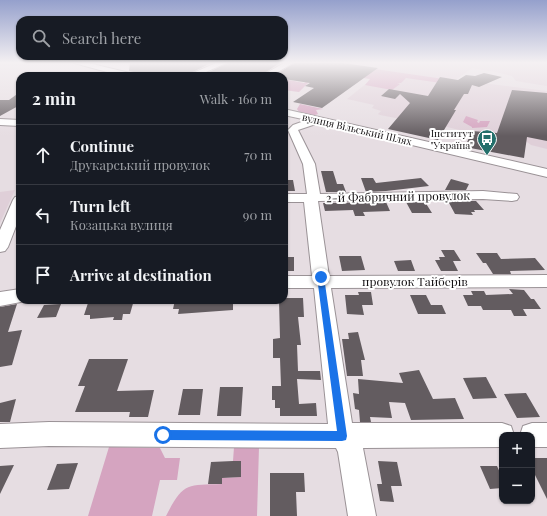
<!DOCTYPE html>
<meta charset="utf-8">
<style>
:root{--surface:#171b24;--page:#20242c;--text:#f1f3f6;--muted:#9ea1a6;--line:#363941}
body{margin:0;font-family:"Playfair Display",serif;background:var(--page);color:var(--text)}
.controls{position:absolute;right:12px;bottom:12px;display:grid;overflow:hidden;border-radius:8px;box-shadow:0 1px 3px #0004}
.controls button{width:36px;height:36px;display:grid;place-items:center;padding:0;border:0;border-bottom:1px solid var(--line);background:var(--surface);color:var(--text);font:20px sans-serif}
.stop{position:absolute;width:12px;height:12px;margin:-9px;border:3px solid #1a73e8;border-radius:50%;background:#fff}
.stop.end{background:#1a73e8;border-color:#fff;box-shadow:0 1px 4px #0008}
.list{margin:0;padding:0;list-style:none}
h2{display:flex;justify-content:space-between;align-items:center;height:52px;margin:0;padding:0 16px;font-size:17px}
h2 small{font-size:13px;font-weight:400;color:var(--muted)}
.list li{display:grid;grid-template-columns:26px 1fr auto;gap:12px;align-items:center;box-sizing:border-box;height:60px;padding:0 16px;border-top:1px solid var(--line)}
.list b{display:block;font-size:15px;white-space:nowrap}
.list p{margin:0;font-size:13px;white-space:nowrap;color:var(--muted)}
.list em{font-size:13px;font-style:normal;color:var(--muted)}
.icon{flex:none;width:22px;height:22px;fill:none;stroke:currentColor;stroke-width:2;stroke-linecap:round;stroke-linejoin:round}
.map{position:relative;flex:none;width:547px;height:516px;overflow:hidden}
.search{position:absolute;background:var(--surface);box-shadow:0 1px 3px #0004;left:16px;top:16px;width:272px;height:44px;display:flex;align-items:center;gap:10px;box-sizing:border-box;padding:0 14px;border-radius:12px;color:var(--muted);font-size:15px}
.panel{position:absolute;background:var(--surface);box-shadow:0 1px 3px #0004;left:16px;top:72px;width:272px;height:232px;border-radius:12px}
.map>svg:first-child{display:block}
.built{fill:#dfcfd8}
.green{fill:#d5a4c0}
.building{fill:#635c60}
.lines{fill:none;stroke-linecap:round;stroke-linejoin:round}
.minor-casing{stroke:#9a9296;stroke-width:2}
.minor{fill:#fff;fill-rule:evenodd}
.route{fill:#1a73e8}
.labels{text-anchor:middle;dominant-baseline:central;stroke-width:4;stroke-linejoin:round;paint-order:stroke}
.far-street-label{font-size:10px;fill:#141113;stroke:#fff}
.far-poi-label{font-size:10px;fill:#141113;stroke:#fff;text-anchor:end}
.street-label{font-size:12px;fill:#141113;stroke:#fff}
</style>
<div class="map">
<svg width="547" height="516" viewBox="0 0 547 516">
<rect width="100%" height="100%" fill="#e6dde2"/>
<!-- built -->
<path class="built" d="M333,63H547V86L516,81L512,76L496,72L472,68L457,79H450L547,91V149L531,145L519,136L481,131L480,135L443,126L442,127L380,115L378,114L381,111L372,108L374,105L347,99L382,71Z
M15,190L0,223V192Z"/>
<!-- green -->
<path class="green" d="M333,63L444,79L448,84L406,78L401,83H397L400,84L392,90L365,85L370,79L330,73Z
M284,79L304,83L309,80V82L299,92L284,90Z
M300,104L323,109L316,110L318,114C312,117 300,115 297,109Z
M466,116L478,120L477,122L479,123L480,121H490L487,127L472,128V127L463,122Z
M109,447L160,448L165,458H180L177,480H160L152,516H88Z
M234,447H259L257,516H166C183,483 186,485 222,484V478L240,477L241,461H233Z"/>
<!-- building -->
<path class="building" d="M130,63H211L185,76H152L129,71Z
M227,63H280L260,76H201Z
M294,63H343L378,68L322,108L293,102L314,88L305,86L310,83L284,79V76H274Z
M484,73L502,77L479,87L472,85L468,94H464L454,110H456L438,140L388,129L410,103L400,94L395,99L381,96L389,89L428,96L440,77L458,80L466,75L475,76Z
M512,90L547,93V141L527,137L524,158L465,147L472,131L497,133Z
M20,92V105L0,116V100H9Z
M321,171H333L337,184H343L346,192H326Z
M361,178H373L376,183L421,178L429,186L386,191L366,192Z
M451,179L469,184L466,190H445Z
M284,180H293L295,191H284Z
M448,201H476L484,210H474L475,212H471L473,215L455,214Z
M386,202L390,211L363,212L365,216H355L353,210L325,211L323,203Z
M406,202H425L432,213H412Z
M441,250H454L461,261H453L458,271H441L435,260H440L439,257H445Z
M476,253H497L501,259L535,258L545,270L510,271L511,274H493L486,263H483Z
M339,256H361L365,270L342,271Z
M284,257H294V271H284Z
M411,260L415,271H398L394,261Z
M509,289L524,290L531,299H534L541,309H523L527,316H514L511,310H483L481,306H468L463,295H473L471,291H484L486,295L513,294Z
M358,292H371L373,305H362L364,315L347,314L345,295H359Z
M410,295H426L431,305H442L446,314H418Z
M284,298H303L304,317H298L301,345H297L298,371H320L321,380L297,379L299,404L316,403L317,416H280V408H275V400H272V386H281L280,358H273V339L280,338L279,300H284Z
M89,300H104V302L134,300L130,314H123L122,320H113L114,317L90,319V315H84Z
M175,300H233V310L178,314L179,309H173Z
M17,304L8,332L22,330L12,365L0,367V307Z
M61,304L56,317L37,318L44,305Z
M358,332L365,360H361L363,376H347L342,339H349L348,333Z
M89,359H128L117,391L154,390L148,417H129L130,412H75L85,386H78Z
M419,370L433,399L455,398L464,419L411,420L405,403L389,402L392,418L370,417L371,422H360L359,410L355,409L353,393L359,394L358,379L403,383L399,373Z
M486,377L497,398L473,399L463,378Z
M220,387H243L241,416H217Z
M183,389H203L200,415H178Z
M526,393L540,417L517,418L504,394Z
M16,399L10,422H0V403Z
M532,458H547V499L532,469Z
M233,461H241V477L222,478V484H208L211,462Z
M378,461L397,462L402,486H391L394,502L380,501L377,484H382Z
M78,463L69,489L47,490L57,464Z
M14,465L0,494V466Z
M480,466H497L502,477V488L490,489Z
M270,473H304L305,492H296L297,516H270Z"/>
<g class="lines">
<defs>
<path id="minor" d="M74,63H88L134,74L135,76H122Z
M216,63H226L197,76H186Z
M284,63H293L271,76H261Z
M284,109L547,169V177L319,123L298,130L315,164L320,194L483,191L517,194L519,197L517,200L512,201L483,199L318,201L329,276L547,275V287L331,288L352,423H502L511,426L514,435H502V447L363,448L376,516H348L338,452L336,448L49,446L0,448V424L49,422L328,424L314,288H284V276H312L304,202H284V194H307L303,164L288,130L293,125L307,120L284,115Z
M0,119L20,120V126L0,125Z
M20,196V216L8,247L5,251L0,252V230L13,200L15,197Z
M20,289V300L26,301L0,306V292Z
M532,423H547V447H532V435H520L523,426Z"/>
</defs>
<!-- minor casing -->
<use href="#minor" class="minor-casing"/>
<!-- minor -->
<use href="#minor" class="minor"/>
</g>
<!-- sky -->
<linearGradient id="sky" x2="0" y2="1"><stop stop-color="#95a0cc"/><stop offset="0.46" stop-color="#f4f0f2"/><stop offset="1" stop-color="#f4f0f2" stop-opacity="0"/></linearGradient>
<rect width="547" height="136" fill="url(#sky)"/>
<!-- route -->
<path class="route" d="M318,275H321L324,277L347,436L346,440L342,441L163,440L159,439L158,435L159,431L163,430L337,431L317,277Z"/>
<!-- icons -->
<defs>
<symbol id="bus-pin" viewBox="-11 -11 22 30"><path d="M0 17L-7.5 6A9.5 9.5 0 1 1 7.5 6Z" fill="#246f6b" stroke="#fff"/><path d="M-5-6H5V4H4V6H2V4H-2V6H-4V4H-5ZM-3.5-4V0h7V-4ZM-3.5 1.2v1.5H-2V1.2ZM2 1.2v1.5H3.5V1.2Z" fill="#fff"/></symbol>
</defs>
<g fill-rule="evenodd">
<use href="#bus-pin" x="476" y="128" width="22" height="30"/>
</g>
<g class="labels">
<!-- far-street labels -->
<g class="far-street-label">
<text transform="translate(357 129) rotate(13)">вулиця Вільський Шлях</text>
</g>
<!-- far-poi labels -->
<g class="far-poi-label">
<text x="473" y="133">Інститут<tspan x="473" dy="12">"Україна"</tspan></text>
</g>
<!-- street labels -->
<g class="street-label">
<text transform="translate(398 196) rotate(-1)">2-й Фабричний провулок</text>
<text x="415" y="281">провулок Тайберів</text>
</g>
</g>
</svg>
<div class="controls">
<button>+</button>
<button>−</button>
</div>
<div class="stop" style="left:163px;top:435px"></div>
<div class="stop end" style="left:321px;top:277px"></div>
<div class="search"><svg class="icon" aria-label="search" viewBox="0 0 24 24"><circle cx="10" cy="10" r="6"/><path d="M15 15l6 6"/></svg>Search here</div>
<section class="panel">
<h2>2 min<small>Walk · 160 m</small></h2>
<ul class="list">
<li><svg class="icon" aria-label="ahead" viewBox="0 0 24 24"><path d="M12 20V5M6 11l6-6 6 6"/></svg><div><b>Continue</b><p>Друкарський провулок</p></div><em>70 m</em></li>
<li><svg class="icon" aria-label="left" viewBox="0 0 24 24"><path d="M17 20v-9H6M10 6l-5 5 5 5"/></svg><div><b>Turn left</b><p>Козацька вулиця</p></div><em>90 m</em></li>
<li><svg class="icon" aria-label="arrive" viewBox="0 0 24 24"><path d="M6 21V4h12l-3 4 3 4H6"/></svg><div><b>Arrive at destination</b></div></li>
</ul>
</section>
</div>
